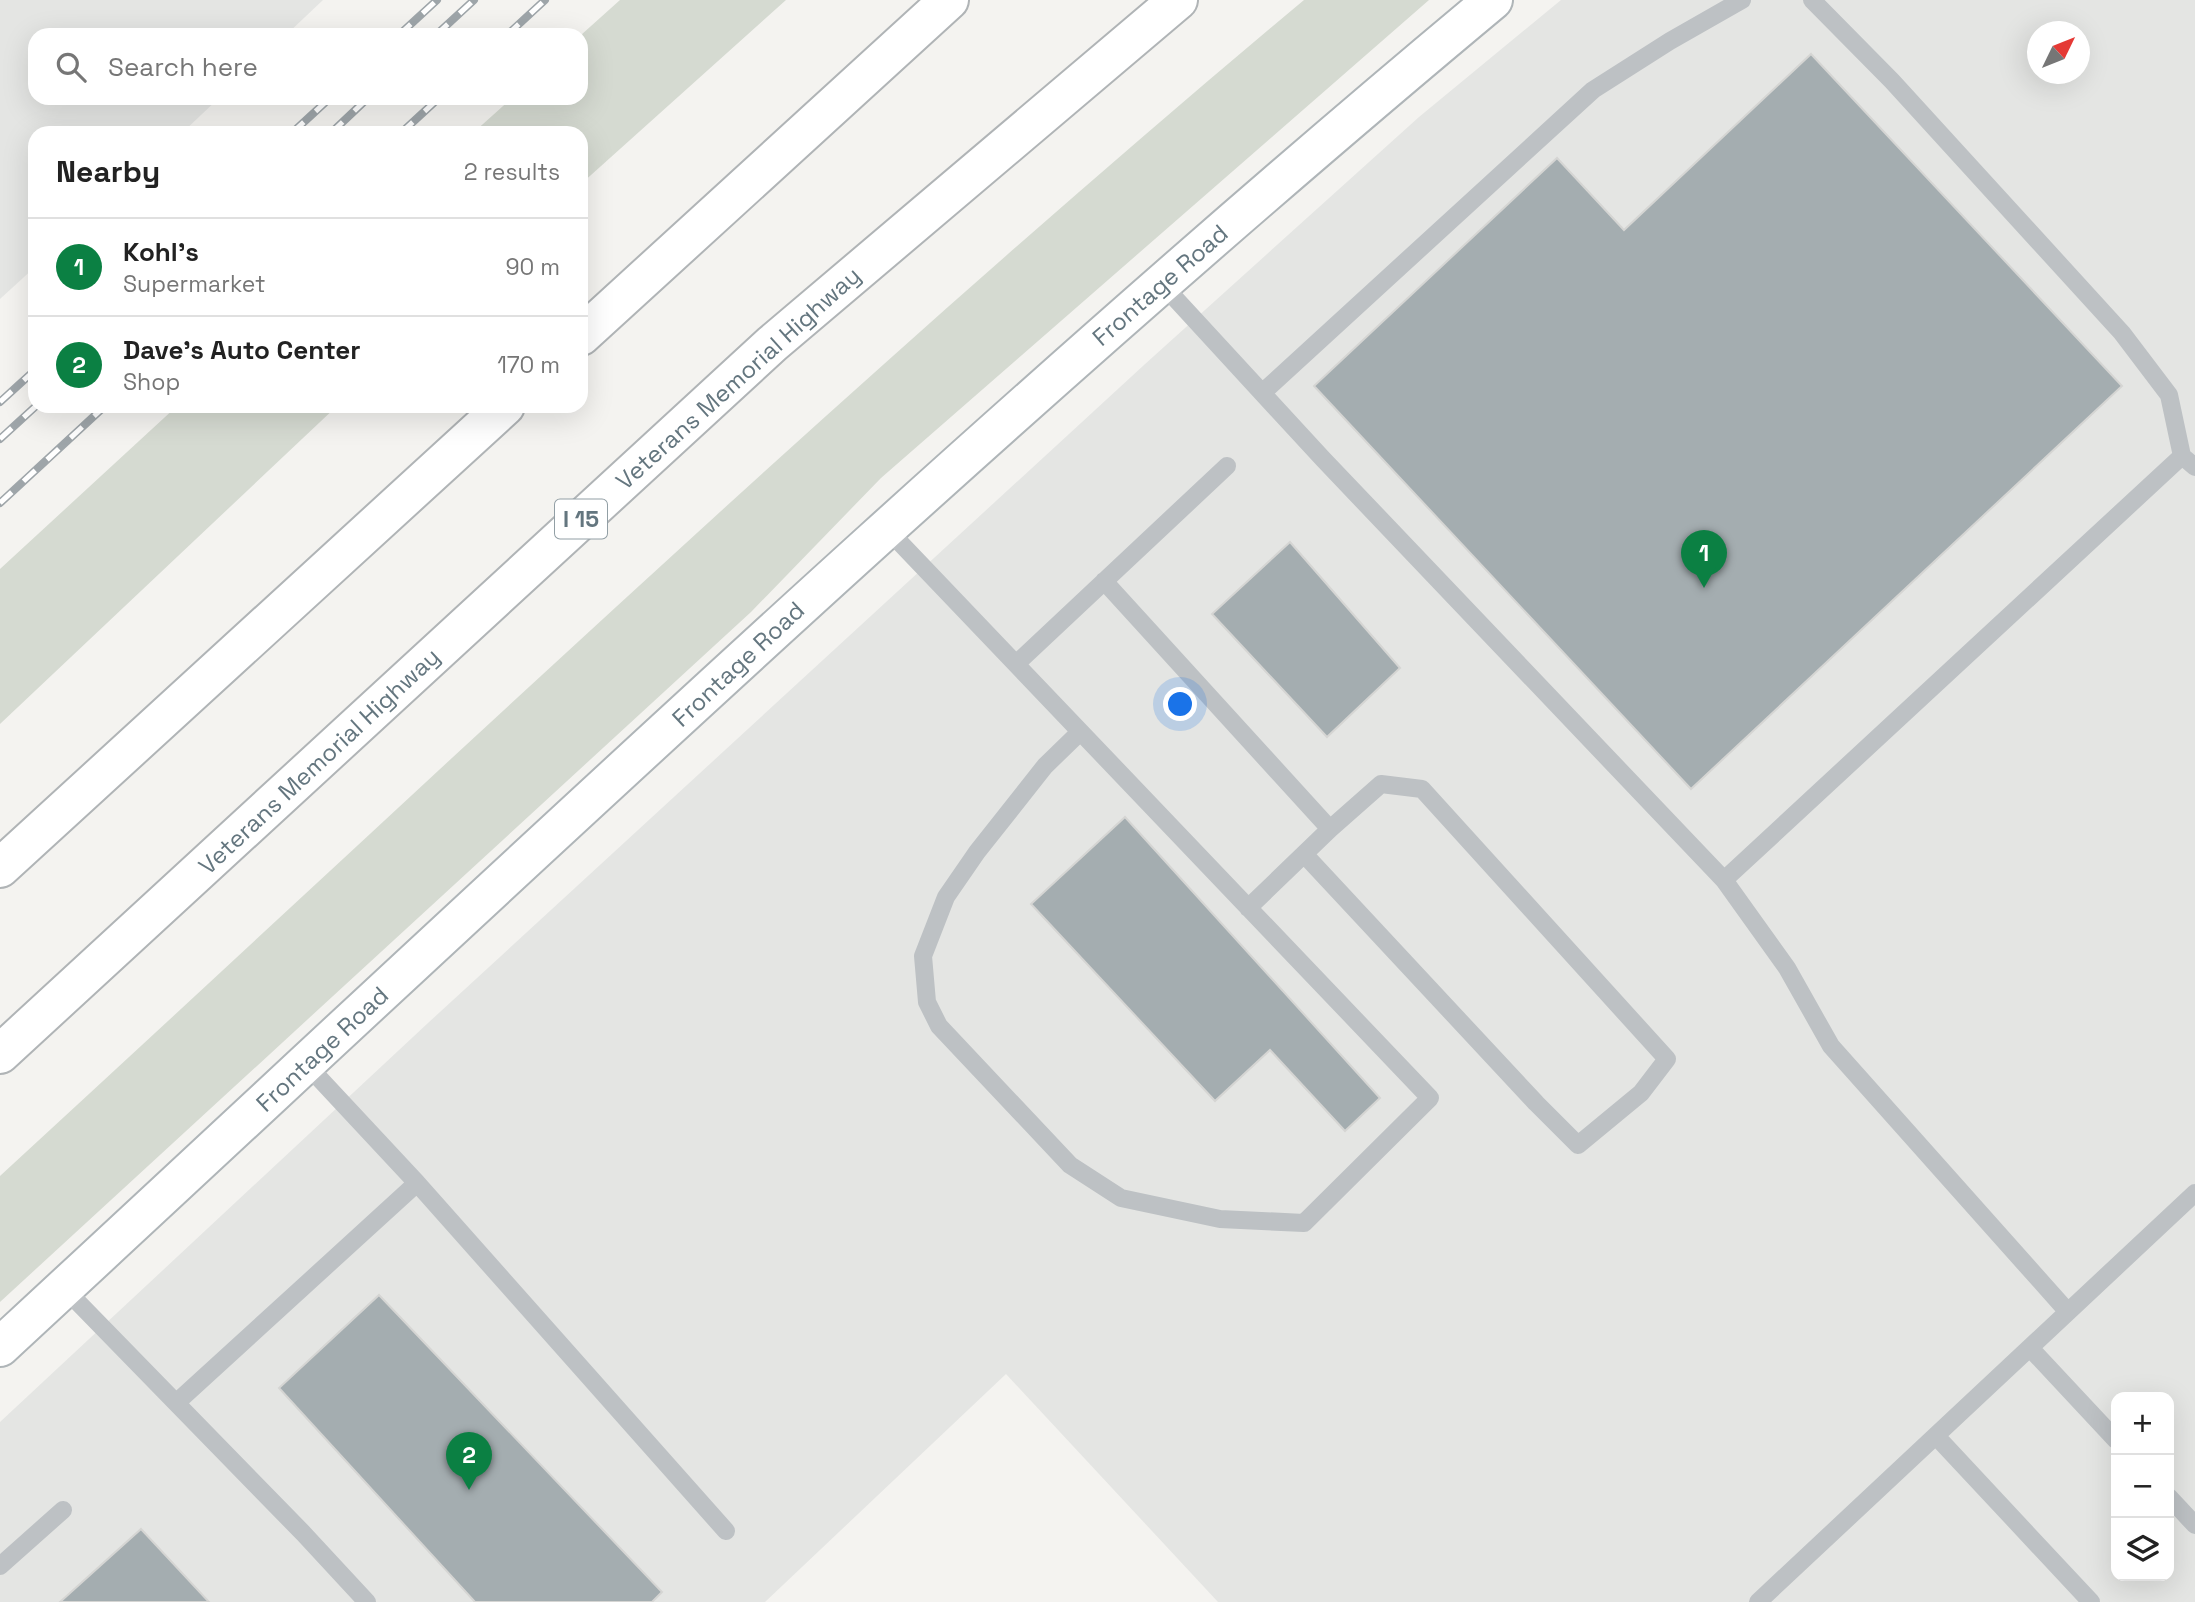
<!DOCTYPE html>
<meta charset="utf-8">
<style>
:root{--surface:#fff;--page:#f6f6f6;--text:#222;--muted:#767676;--line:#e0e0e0;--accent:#0b8043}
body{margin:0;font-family:"Space Grotesk",sans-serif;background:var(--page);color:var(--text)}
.controls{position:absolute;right:21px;bottom:21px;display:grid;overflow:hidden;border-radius:14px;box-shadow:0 7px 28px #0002}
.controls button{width:63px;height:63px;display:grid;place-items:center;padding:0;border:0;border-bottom:2px solid var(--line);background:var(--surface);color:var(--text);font:35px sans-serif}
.compass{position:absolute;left:2027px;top:21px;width:63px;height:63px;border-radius:50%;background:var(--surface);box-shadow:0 7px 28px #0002;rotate:47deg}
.you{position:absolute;left:1181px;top:705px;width:24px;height:24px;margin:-18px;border:5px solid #fff;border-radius:50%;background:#1a73e8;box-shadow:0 0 0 10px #1a73e833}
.badge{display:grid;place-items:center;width:46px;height:46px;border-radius:50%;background:var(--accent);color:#fff;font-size:23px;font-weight:700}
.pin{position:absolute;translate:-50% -58px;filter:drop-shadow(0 2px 4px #0008)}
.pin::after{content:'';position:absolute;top:37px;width:24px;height:21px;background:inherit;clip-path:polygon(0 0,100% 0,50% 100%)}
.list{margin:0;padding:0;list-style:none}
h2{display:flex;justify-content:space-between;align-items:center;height:91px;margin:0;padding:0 28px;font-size:30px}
h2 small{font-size:23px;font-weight:400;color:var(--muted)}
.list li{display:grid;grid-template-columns:46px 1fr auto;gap:21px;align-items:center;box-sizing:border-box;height:98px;padding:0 28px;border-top:2px solid var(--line)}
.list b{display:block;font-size:26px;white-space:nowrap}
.list p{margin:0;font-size:23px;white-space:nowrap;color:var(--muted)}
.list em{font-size:23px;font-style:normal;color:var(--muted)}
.icon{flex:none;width:38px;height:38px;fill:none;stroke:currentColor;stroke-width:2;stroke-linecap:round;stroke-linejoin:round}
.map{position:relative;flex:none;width:2195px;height:1602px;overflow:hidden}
.search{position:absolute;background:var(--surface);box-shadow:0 7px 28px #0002;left:28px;top:28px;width:560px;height:77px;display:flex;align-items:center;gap:18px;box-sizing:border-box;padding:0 24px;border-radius:21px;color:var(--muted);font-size:26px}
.panel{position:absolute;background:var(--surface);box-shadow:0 7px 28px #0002;left:28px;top:126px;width:560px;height:287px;border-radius:21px}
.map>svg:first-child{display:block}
.built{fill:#e4e5e3;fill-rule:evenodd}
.green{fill:#d5dad1}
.building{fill:#a4adb0;stroke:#d5d5d3;stroke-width:2}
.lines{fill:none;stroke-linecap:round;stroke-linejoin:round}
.secondary-casing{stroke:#afb5b8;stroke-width:42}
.highway-casing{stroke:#b0b4b6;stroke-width:42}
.lane{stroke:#bdc1c4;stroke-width:18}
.secondary{stroke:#fff;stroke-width:38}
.highway{stroke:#fff;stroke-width:38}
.rail-casing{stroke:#9ea5a9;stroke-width:8}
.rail{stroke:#fff;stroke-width:5;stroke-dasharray:16;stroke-linecap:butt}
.labels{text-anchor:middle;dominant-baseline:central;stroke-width:7;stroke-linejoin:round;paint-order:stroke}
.shield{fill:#fff;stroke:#929fa5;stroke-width:2}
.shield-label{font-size:23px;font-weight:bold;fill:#64767f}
.street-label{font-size:24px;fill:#64767f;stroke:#fff}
</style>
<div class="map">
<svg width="2195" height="1602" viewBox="0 0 2195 1602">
<rect width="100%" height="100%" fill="#f4f3f0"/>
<!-- built -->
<path class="built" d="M0,0H323L286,35H35V98H219L182,133H35V267L0,299Z
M1561,0H2195V1602H1218L1006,1374L765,1602H0V1422L428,1023L1144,365L1419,117ZM2038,32H2080V74H2038ZM2116,1397H2169V1576H2116Z"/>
<!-- green -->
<path class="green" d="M620,0H786L581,184V133H473L512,98H581V35Z
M1304,0H1429L881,478L751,612L0,1302V1176C431,780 855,375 1304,0Z
M177,406H337L0,724V569Z"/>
<!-- building -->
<path class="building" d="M1811,54L2122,386L1691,789L1314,386L1557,158L1624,230Z
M1290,542L1400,668L1327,737L1212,614Z
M1125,817L1380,1098L1345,1131L1270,1050L1215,1101L1031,904Z
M379,1295L662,1592L652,1602H475L279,1388Z
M141,1529L209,1602H60Z"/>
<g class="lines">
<defs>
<path id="secondary" d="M0,1347C492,892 978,429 1493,0"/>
<path id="highway" d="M581,336L949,0
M0,868L505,406
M0,1054L772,344L1178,0"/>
</defs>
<!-- secondary casing -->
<use href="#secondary" class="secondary-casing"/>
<!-- highway casing -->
<use href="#highway" class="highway-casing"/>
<!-- lane -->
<path class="lane" d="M1812,0L1892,81L2122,333L2169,395L2182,456
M1161,283L1323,459L1724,880L1787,968L1831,1046L2068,1312
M1262,393L1593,90L1670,41L1742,0
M886,528L1430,1098L1304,1223L1220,1219L1121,1198L1070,1165L939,1026L927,1002L923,956L946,897L977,852L1045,766L1080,732
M1104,581L1330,829L1248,908
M1016,664L1227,466
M1304,854L1536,1103L1578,1145L1641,1093L1667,1059L1422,789L1381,784L1330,829
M1724,880L2182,456L2195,467
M417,1183L726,1531
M64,1288L303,1533L367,1602
M2030,1348L2116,1440
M176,1403L417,1183L306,1064
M1936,1436L2091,1602
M2169,1497L2195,1525
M0,1566L63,1510
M1758,1602L2195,1193"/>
<!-- secondary -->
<use href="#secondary" class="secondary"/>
<!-- highway -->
<use href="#highway" class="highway"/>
<defs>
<path id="rail" d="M399,35L437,0
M436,35L474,0
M507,35L545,0
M292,133L330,98
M331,133L368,98
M401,133L439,98
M0,402L35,370
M0,439L36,406
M0,503L105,406"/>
</defs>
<!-- rail casing -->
<use href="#rail" class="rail-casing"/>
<!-- rail -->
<use href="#rail" class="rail"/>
</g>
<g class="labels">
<!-- shield labels -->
<rect class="shield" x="555" y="499.5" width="52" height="39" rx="5"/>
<g class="shield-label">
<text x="581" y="519">I 15</text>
</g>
<!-- street labels -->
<g class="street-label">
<text transform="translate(1160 285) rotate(-41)">Frontage Road</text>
<text transform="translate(738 378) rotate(-42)">Veterans Memorial Highway</text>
<text transform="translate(738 664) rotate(-43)">Frontage Road</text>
<text transform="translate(319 761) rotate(-43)">Veterans Memorial Highway</text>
<text transform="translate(322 1049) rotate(-43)">Frontage Road</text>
</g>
</g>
</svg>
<div class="controls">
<button>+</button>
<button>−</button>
<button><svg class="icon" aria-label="layers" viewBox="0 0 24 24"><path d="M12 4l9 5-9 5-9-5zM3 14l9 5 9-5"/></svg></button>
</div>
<svg class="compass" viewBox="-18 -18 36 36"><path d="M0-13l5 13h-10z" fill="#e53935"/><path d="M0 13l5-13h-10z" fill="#767676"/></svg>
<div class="you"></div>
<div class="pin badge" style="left:1704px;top:588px">1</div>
<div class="pin badge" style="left:469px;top:1490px">2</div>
<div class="search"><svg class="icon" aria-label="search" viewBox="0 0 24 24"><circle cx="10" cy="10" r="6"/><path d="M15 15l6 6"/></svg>Search here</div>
<section class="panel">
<h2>Nearby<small>2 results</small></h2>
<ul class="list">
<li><span class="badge">1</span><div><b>Kohl's</b><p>Supermarket</p></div><em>90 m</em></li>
<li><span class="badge">2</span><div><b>Dave's Auto Center</b><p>Shop</p></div><em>170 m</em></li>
</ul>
</section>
</div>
